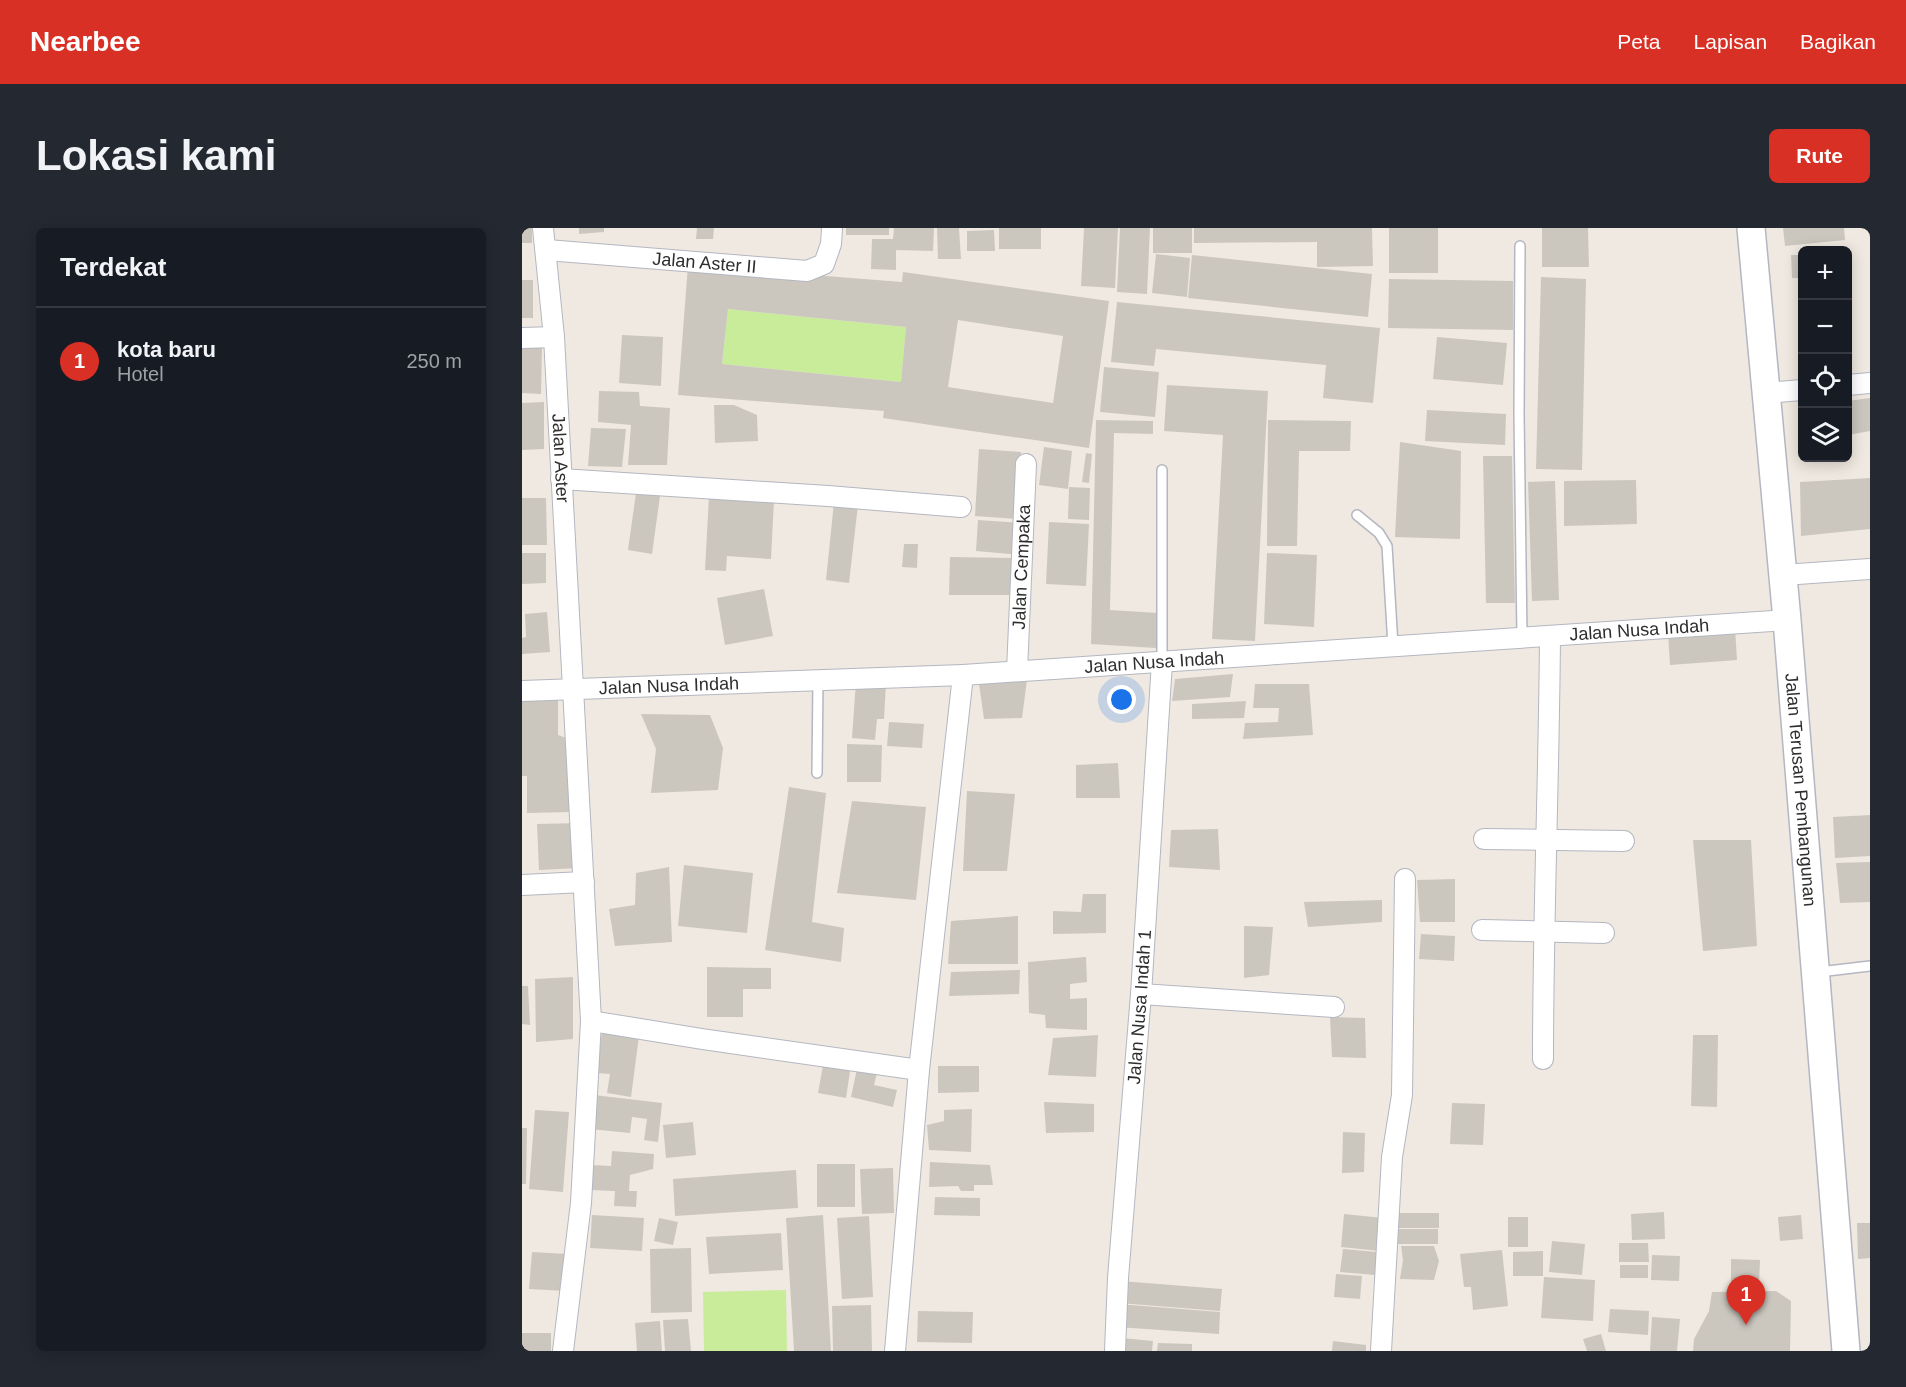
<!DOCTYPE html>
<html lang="id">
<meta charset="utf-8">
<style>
:root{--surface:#171b24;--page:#242831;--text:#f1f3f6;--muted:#9ea1a6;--line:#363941;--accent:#d93025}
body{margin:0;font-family:Helvetica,sans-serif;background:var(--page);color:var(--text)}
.controls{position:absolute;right:18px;top:18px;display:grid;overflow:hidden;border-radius:9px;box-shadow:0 3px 15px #0003}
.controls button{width:54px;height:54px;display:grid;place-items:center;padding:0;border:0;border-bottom:2px solid var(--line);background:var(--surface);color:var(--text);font:30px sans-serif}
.you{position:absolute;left:600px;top:472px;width:21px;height:21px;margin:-15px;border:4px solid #fff;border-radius:50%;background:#1a73e8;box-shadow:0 0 0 9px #1a73e833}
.badge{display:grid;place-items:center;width:39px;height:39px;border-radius:50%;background:var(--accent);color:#fff;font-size:20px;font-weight:700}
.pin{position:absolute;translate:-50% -50px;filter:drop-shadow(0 2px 3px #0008)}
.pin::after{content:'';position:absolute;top:32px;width:21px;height:18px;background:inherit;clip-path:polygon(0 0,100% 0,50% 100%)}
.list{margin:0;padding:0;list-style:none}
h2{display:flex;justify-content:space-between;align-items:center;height:78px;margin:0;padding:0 24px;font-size:26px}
h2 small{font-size:20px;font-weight:400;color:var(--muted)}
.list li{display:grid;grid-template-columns:39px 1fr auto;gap:18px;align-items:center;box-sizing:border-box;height:108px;padding:0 24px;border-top:2px solid var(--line)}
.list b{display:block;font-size:22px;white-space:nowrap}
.list p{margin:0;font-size:20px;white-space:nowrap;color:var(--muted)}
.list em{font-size:20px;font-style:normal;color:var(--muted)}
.icon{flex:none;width:33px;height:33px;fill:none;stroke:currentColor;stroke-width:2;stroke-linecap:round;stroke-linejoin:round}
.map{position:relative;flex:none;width:1348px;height:1123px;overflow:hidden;border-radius:9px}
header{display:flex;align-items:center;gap:36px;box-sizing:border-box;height:84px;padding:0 30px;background:var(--accent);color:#fff}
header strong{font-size:28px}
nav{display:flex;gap:33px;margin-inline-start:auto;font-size:21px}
.intro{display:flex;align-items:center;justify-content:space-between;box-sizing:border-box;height:144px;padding:0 36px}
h1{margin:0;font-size:42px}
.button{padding:15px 27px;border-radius:9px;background:var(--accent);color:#fff;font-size:21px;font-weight:700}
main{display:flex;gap:36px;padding:0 36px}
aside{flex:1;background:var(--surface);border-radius:9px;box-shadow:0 3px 15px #0003}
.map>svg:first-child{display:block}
.pitch{fill:#c9ec9a}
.building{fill:#cbc7bf;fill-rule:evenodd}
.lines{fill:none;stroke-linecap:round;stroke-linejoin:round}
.lane-casing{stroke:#b4b7c1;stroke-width:12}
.street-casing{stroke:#b4b7c1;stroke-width:22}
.secondary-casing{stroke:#b4b7c1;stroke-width:30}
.lane{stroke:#fff;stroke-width:9}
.street{stroke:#fff;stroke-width:20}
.secondary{stroke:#fff;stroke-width:27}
.labels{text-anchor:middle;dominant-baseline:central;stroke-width:4.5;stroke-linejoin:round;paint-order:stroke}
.street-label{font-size:18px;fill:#2e2e2e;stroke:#fff}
</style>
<header>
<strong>Nearbee</strong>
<nav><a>Peta</a><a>Lapisan</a><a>Bagikan</a></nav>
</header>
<div class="intro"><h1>Lokasi kami</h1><a class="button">Rute</a></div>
<main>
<aside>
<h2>Terdekat<small></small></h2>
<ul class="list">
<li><span class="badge">1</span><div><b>kota baru</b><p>Hotel</p></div><em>250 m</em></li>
</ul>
</aside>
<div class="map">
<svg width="1348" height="1123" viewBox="0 0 1348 1123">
<rect width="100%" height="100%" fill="#efe9e1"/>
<!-- pitch -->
<path class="pitch" d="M206,81L384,99L379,154L200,136Z
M264,1062L265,1123H182L181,1064Z"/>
<!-- building -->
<path class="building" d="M0,0H10V15H0Z
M57,0H82V4L57,6Z
M175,0H192L191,11H174Z
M324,0H367V7H324Z
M372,0H412L411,23L374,22V42L349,41L350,11H371Z
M415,0H437L439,31H416Z
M477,0H519V21H477Z
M562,0H596L593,60L559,58Z
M598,0H628L625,66L595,64Z
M631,0H670V25H631Z
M672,0H850L851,38L795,39V14L672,15Z
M867,0H916V45H867Z
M1020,0H1066L1067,39H1020Z
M1261,0H1322L1323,12L1263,18Z
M472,2L473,23H445V3Z
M634,26L668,30L665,69L630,65Z
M670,27L850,46L846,89L666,70Z
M1269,27H1280V50H1270Z
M166,37L380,54L381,44L587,73L567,220L361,190L362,183L156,167ZM206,81L384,99L379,154L200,136ZM436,92L541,108L531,175L426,159Z
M1019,49L1064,51L1060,242L1014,241Z
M867,51L991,53V102L866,100Z
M0,52H11V90H0Z
M595,74L858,100L851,175L801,170L804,137L634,121L632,138L589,134Z
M100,107L141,109L139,158L97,155Z
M915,109L985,115L981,157L911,151Z
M0,119H20L19,166L0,165Z
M582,139L637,144L633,189L578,184Z
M645,157L746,163L733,413L690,411L701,207L642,203Z
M77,163L117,164L118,178L148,180L145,237H106L109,197L76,194Z
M1348,170V203L1326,207V173Z
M22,174V221L0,222V175Z
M192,177H212L235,187L236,213L193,215Z
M905,182L984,186L983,217L903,213Z
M574,192L631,193V206L592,205L588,382L636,385L634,420L569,416Z
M746,192L829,193L828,223H777L775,318H745Z
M69,200L104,201L100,239L66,238Z
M878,214L939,223L938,311L873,309Z
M522,219L550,223L546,261L517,257Z
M457,221L499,224L495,291L453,288Z
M564,225L570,226L567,255L560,254Z
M961,228H990L993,375H964Z
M1348,250V301L1279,308L1278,254Z
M1114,252L1115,296L1042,298V253Z
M1033,253L1037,372L1010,373L1006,254Z
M547,259L568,260L567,292L546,291Z
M114,265L138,268L130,326L106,322Z
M187,268L252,272L249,331L205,328L204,343L183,342Z
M0,270H24L25,317H0Z
M312,274L336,277L327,355L304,352Z
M456,292L501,295L499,327L454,323Z
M527,294L567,296L564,358L524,356Z
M382,316H396L395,340L380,339Z
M0,325H24V355L0,356Z
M745,325L795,327L792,399L742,396Z
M428,329L494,330V367H427Z
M242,361L251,408L203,417L195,370Z
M25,384L28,424L0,426V410L4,409L3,386Z
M1213,400L1215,432L1148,437L1146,405Z
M711,446L708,469L650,473L653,451Z
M505,452L500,490L462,491L457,456Z
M334,453L364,456L362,491H355L353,512L330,510Z
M733,456H787L791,507L721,511L723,495L756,494L757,480H731Z
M0,467H36V507L47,511L48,584L5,585V548H0Z
M724,473L722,490L670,491V476Z
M119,486L188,487L201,520L196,562L129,565L134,521Z
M367,494L402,496L400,520L365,518Z
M325,516L360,517L359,554H325Z
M596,535L598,570H554V537Z
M267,559L304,565L290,694L322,700L319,734L243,722Z
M445,563L493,566L485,643H441Z
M330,573L404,579L394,672L315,665Z
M1348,587V628L1313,630L1311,589Z
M57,595L58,640L17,642L15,596Z
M696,601L698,642L647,639L649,602Z
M1171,612H1229L1235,718L1181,723Z
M1348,634V674L1318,675L1314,635Z
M162,637L231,645L225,705L156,698Z
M147,639L150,714L93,718L87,681L113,677L114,645Z
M933,651V694H898L895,652Z
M561,666H584V705L531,706V683L559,684Z
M860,672V694L786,699L782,674Z
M496,688V736H426L429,693Z
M722,698L751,699L747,747L722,750Z
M899,706L933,708L932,733L897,731Z
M564,729L565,754L548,756V771L565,770V802L524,800L523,787L507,785L506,734Z
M185,739L249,740V761H221V789H185Z
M498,742L497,766L427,768L429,744Z
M51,749V811L14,814L13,751Z
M0,758H6L8,797L0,796Z
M808,789L843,790L844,830L810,829Z
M80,803L117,808L109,869L85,865L88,846L75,845Z
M576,807L574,849L526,847L531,810Z
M1171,807H1196L1195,879L1169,878Z
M302,832L329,837L324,870L296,865Z
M336,836L356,841L352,857L375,862L371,879L329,869Z
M416,838H457V864L416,865Z
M72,867L140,875L136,914L122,912L125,891L110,889L108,905L68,901Z
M522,874L572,876V904L524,905Z
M930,875L963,876L961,917L928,916Z
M450,881L449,924L407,922L405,897L422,893V882Z
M13,882L47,884L41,964L7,961Z
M171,894L174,927L144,930L141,897Z
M0,900H5L4,956H0Z
M821,904L843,905L842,944L820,945Z
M90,923L132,926L131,941L108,947L107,963H115L114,979L92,978L93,963L67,962L69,937L89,938Z
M408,934L468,937L471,957H452V963H439L436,958L407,959Z
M295,936H333V979H295Z
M371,940L372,985L340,986L338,941Z
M274,942L276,980L153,988L151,951Z
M413,969L458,970V988L412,987Z
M1142,984L1143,1011L1110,1012L1109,986Z
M876,985H917V1000H876Z
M822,986L861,990L858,1023L819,1019Z
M70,987L122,990L120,1023L68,1020Z
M301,987L309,1123H272L264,990Z
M1279,987L1281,1011L1258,1013L1256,989Z
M347,988L351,1069L320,1071L315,990Z
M986,989H1006V1019H986Z
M137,990L156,994L151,1017L132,1013Z
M1335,995H1348V1030L1336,1031Z
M874,1001H916V1016H874Z
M259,1005L261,1042L187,1046L184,1009Z
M1030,1013L1063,1016L1060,1047L1027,1044Z
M1097,1015H1126L1127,1034H1097Z
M879,1018H912L917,1033L912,1052L878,1051L881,1032Z
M169,1020L170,1084L129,1085L128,1021Z
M821,1021L855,1024L853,1047L818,1044Z
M980,1022L986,1078L951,1082L949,1059H942L938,1026Z
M1021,1023V1048H991V1024Z
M10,1024L45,1026L43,1063L7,1061Z
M1130,1027L1158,1028L1157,1053L1129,1052Z
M1209,1031L1238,1032L1237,1057H1209Z
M1098,1037H1126V1050H1098Z
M814,1046L840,1048L838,1071L812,1069Z
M1022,1049L1073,1052L1071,1093L1019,1090Z
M599,1053L700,1061L698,1083L597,1075Z
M1254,1063L1269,1073L1268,1123H1171L1172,1111L1187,1083L1190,1064Z
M596,1076L698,1084L697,1106L595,1099Z
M349,1077L350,1123H311L310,1078Z
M1088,1081L1127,1083L1126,1107L1086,1104Z
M396,1083L451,1084L450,1115L395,1114Z
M1130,1089L1158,1091L1155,1123H1128Z
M166,1091L169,1123H143L141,1092Z
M138,1093L140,1123H115L113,1095Z
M0,1105H29V1123H0Z
M1079,1106L1084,1123H1065L1061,1111Z
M600,1110L631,1113L630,1123H599Z
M811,1113L844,1117V1123H810Z
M636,1115L670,1116V1123H635Z"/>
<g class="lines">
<defs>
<path id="lane" d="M998,18L997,186L1000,409
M640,242V434
M835,287L857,305L865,318L871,418
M295,545L296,452
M1297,744L1348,738"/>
<g id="street">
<path id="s1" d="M21,0L32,109L69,793L59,975L41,1123"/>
<path id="s2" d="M25,22L285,43L302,36L309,16L310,0"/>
<path d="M0,110L32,109"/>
<path d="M1326,157L1348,155"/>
<path d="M1245,165L1280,162"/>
<path d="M39,251L306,268L439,279"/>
<path d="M1261,347L1348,341"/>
<path id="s3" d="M495,443L504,236"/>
<path id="s4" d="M0,463L441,447L1265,392"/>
<path d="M962,611L1102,613"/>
<path d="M0,657L62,654"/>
<path d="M960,702L1082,705"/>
<path d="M619,766L812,779"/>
<path d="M69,793L180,811L397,842"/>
<path d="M1021,831C1021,690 1027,549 1028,408"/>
<path d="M373,1123L397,842L441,447"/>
<path id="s5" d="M593,1123L596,1050L619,766L640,434"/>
<path d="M859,1123L870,929L880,867L883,651"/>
</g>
<g id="secondary">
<path id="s6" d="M1229,0L1265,392L1324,1123"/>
</g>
</defs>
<!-- lane casing -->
<use href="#lane" class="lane-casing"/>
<!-- street casing -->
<use href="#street" class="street-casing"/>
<!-- secondary casing -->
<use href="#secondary" class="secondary-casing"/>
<!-- lane -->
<use href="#lane" class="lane"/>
<!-- street -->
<use href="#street" class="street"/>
<!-- secondary -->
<use href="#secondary" class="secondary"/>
</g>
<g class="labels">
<!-- street labels -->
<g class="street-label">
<text stroke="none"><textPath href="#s2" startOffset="158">Jalan Aster II</textPath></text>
<text stroke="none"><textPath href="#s1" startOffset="231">Jalan Aster</textPath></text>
<text stroke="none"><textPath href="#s3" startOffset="104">Jalan Cempaka</textPath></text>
<text stroke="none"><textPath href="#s4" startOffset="1119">Jalan Nusa Indah</textPath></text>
<text stroke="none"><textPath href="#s4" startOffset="633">Jalan Nusa Indah</textPath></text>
<text stroke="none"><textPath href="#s4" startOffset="147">Jalan Nusa Indah</textPath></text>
<text stroke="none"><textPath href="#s6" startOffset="564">Jalan Terusan Pembangunan</textPath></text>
<text stroke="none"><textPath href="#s5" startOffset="345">Jalan Nusa Indah 1</textPath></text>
</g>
</g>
</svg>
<div class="controls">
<button>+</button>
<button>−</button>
<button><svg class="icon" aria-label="locate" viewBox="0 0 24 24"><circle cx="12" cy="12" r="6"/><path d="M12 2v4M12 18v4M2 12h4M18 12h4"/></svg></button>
<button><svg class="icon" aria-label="layers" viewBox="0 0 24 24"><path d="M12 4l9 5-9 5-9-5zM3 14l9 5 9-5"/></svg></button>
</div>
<div class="you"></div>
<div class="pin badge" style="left:1224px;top:1097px">1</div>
</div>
</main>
